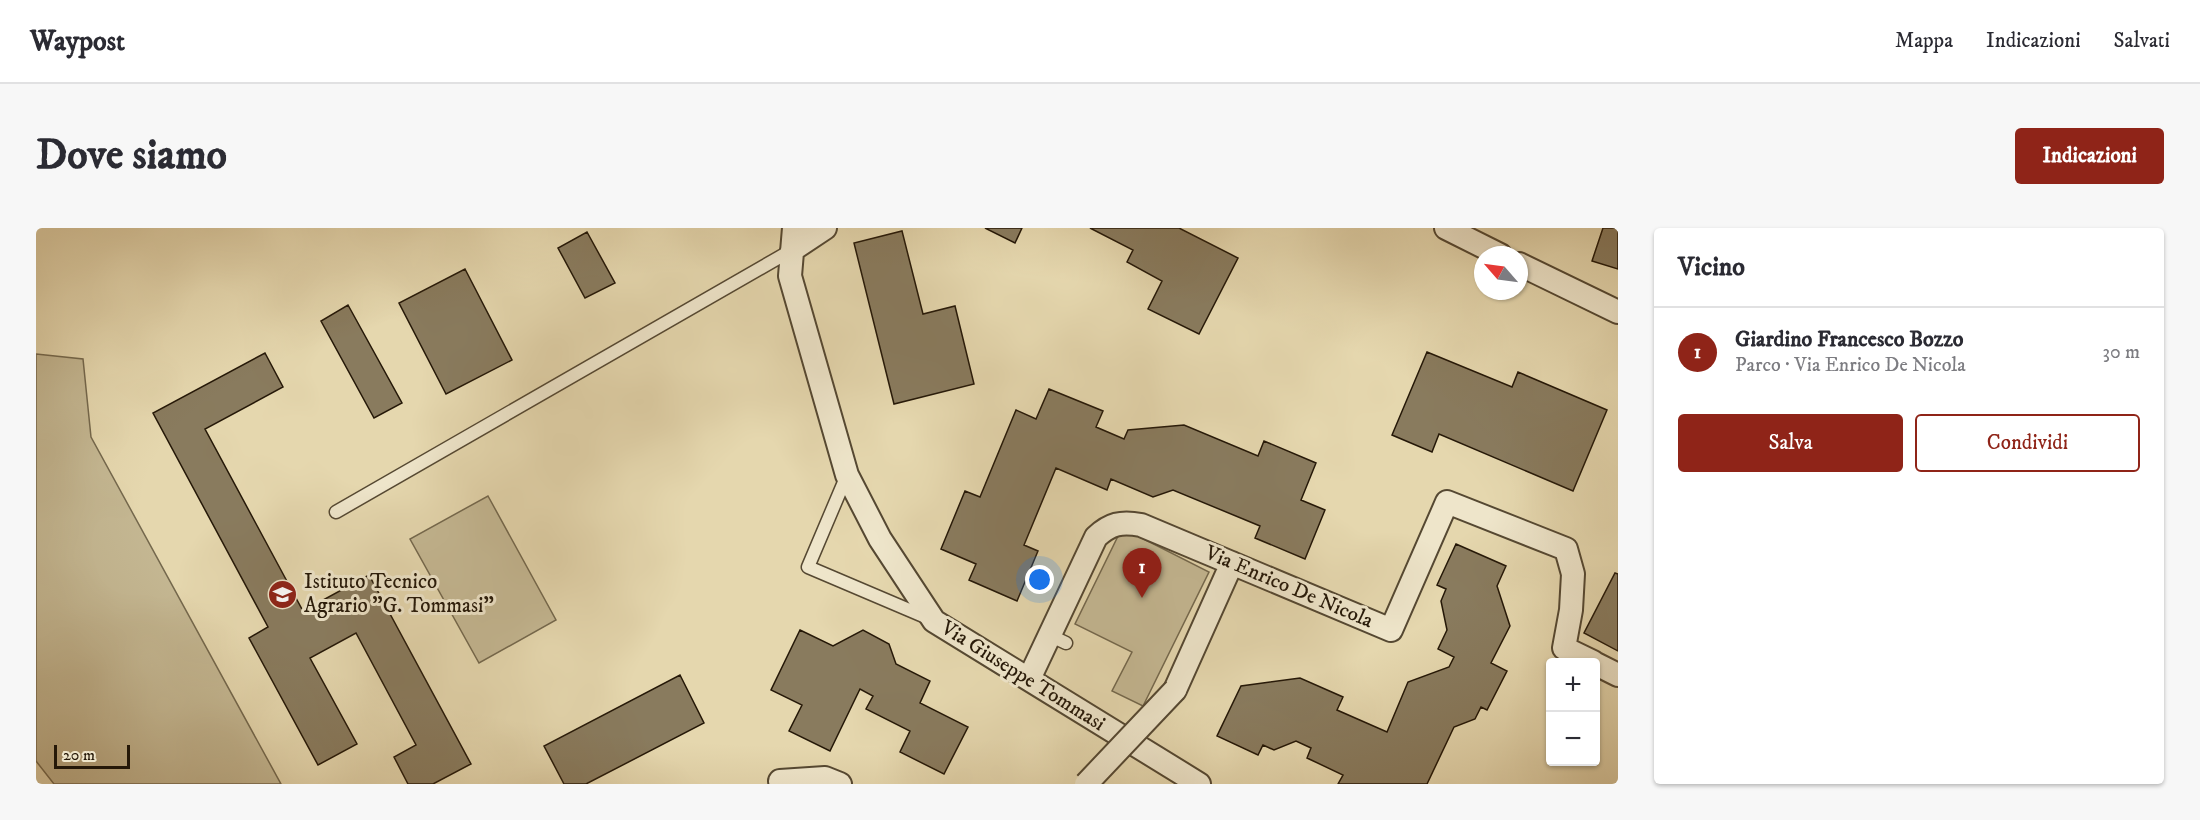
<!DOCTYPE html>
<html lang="it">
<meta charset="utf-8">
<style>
:root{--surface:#fff;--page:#f7f7f7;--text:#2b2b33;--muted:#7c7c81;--line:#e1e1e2;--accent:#8f2418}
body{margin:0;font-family:"IM FELL DW Pica",serif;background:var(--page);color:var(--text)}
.controls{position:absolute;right:18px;bottom:18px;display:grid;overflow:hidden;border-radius:6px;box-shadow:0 2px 4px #0004}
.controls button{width:54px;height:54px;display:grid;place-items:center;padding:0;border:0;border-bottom:2px solid var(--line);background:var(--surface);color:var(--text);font:30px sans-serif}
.compass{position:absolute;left:1438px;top:18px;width:54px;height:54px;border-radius:50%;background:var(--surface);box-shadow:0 2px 4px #0004;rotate:298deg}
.scale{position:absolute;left:18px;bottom:15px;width:76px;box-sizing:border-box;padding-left:6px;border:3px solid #251808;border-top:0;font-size:16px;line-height:21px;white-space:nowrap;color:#251808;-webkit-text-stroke:4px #eee5ca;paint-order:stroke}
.you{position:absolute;left:1004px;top:352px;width:21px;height:21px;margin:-15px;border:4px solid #fff;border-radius:50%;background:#1a73e8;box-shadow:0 0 0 9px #1a73e833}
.badge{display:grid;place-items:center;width:39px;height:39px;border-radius:50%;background:var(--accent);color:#fff;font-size:20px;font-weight:700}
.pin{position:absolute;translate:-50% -50px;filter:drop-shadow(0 2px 3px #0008)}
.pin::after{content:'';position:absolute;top:32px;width:21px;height:18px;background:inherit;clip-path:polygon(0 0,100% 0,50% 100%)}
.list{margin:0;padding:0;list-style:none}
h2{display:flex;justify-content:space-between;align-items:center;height:78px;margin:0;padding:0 24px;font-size:26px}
h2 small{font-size:20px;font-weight:400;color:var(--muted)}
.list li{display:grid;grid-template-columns:39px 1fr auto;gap:18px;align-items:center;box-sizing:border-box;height:90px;padding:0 24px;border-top:2px solid var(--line)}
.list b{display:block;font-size:22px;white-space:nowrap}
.list p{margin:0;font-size:20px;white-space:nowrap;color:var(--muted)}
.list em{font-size:20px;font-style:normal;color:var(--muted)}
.actions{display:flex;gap:12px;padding:18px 24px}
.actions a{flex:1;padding:14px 0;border:2px solid var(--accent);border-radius:6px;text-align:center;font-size:21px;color:var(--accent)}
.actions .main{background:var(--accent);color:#fff}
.map{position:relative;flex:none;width:1582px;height:556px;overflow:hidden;border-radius:6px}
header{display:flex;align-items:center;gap:36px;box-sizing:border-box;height:84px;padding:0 30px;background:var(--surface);border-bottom:2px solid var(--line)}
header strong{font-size:28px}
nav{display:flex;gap:33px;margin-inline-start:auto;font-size:21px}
.intro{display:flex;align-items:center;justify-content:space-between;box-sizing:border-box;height:144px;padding:0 36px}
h1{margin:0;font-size:42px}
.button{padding:15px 27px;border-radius:6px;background:var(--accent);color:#fff;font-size:21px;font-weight:700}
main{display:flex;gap:36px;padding:0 36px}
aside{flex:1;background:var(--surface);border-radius:6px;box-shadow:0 2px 4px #0004}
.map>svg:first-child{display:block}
.green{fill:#c4b792;stroke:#74684d;stroke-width:1.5}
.building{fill:#897b5e;stroke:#251808;stroke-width:1.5}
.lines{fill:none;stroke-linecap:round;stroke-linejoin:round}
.lane-casing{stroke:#554832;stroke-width:15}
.street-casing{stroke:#554832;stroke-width:26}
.lane{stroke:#eee5ca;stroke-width:12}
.street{stroke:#eee5ca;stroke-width:22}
.street-bridge-casing{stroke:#554832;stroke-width:26;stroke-linecap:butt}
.street-bridge{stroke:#eee5ca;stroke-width:22}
.labels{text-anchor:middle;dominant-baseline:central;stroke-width:6;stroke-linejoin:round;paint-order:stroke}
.poi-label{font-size:21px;fill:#251808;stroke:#eee5ca;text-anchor:start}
.street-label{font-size:21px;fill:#251808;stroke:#eee5ca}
</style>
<header>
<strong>Waypost</strong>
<nav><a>Mappa</a><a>Indicazioni</a><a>Salvati</a></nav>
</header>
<div class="intro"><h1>Dove siamo</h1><a class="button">Indicazioni</a></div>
<main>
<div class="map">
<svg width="1582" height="556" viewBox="0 0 1582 556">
<rect width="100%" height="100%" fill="#e5d7ae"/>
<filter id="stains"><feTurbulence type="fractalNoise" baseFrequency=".00333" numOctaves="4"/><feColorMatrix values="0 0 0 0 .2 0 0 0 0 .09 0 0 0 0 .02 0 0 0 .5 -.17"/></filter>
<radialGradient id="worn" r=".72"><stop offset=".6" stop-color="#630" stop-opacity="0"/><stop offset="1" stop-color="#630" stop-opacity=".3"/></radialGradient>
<!-- green -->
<path class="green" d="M0,126L47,131L55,209L245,556H18L0,533Z
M452,268L520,392L443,435L374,311Z
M1086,300L1173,344L1107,478L1076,463L1096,424L1039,396Z"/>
<!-- building -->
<path class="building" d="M949,0H986L979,15Z
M1054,0H1143L1202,30L1163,106L1112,81L1126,53L1091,34L1097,22Z
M1567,0H1582V41L1556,33Z
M866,3L887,86L919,78L938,156L858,176L818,15Z
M551,4L579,55L549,70L522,20Z
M429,41L476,132L410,166L363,75Z
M312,77L366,175L338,190L285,93Z
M1391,124L1476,159L1482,144L1571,182L1537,263L1403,206L1396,224L1356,207Z
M229,125L247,159L169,201L267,383L333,347L435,536L397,556H372L358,529L380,517L320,405L274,430L321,516L282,537L213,410L232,399L117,185Z
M1013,161L1067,183L1060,199L1088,211L1092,202L1148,197L1222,228L1228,213L1280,235L1265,272L1289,282L1269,331L1219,310L1224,298L1137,262L1117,269L1075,251L1071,262L1020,240L988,317L1002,323L981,373L933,352L940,336L905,321L929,263L944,269L980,182L1000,191Z
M1420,316L1470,338L1461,358L1474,398L1455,435L1471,443L1451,482L1445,479L1439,491L1418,499L1391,556H1302L1307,547L1271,530L1275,520L1260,513L1238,522L1227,517L1222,527L1181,508L1205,458L1264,450L1307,469L1301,482L1351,504L1372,454L1413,439L1418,429L1402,421L1411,402L1405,373L1410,361L1401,357Z
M1579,345L1582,346V423L1548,405Z
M764,402L797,418L827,402L853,416L860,436L894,453L884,475L932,499L908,546L864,524L874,503L830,481L837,468L824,461L794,523L753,503L766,477L735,462Z
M644,447L668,495L550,556H528L508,518Z"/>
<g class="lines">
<defs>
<path id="lane" d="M811,247L772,339L892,390
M300,284L756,22
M1013,407L1030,415"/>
<path id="street" d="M758,0L754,48L811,247L844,311L898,393L1163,556
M1410,0L1464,27
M756,22L789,0
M1483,36L1582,84
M1560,436L1582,447
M993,451L1060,309C1074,296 1085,293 1105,297L1355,402L1411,274L1530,321L1537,346L1535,382L1528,420L1557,434
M1139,462L1196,335
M744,553L789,550L804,556"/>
</defs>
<!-- lane casing -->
<use href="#lane" class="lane-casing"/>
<!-- street casing -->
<use href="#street" class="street-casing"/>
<!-- lane -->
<use href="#lane" class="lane"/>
<!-- street -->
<use href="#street" class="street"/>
<defs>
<path id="street-bridge" d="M1050,556L1139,462"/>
</defs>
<!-- street-bridge casing -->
<use href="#street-bridge" class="street-bridge-casing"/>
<!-- street-bridge -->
<use href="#street-bridge" class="street-bridge"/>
</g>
<!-- icons -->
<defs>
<symbol id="university-disc" viewBox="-11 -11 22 22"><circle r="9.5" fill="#8f2418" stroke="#eee5ca"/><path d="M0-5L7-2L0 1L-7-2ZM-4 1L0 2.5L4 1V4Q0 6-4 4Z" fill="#fff"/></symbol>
</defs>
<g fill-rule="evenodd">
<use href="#university-disc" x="230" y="350" width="33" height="33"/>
</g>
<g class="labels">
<!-- poi labels -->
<g class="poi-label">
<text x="268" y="354">Istituto Tecnico<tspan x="268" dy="24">Agrario "G. Tommasi"</tspan></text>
</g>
<!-- street labels -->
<g class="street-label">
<text transform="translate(1253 359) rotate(23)">Via Enrico De Nicola</text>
<text transform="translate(987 448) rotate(32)">Via Giuseppe Tommasi</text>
</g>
</g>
<rect width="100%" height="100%" filter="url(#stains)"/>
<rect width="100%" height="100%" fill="url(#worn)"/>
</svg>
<div class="controls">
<button>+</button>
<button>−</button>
</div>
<svg class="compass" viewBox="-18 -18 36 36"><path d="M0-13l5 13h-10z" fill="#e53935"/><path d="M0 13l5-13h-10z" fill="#7c7c81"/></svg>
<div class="scale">20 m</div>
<div class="you"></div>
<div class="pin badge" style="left:1106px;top:370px">1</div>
</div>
<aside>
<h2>Vicino<small></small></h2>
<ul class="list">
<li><span class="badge">1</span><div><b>Giardino Francesco Bozzo</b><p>Parco · Via Enrico De Nicola</p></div><em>30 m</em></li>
</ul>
<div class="actions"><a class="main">Salva</a><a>Condividi</a></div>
</aside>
</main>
